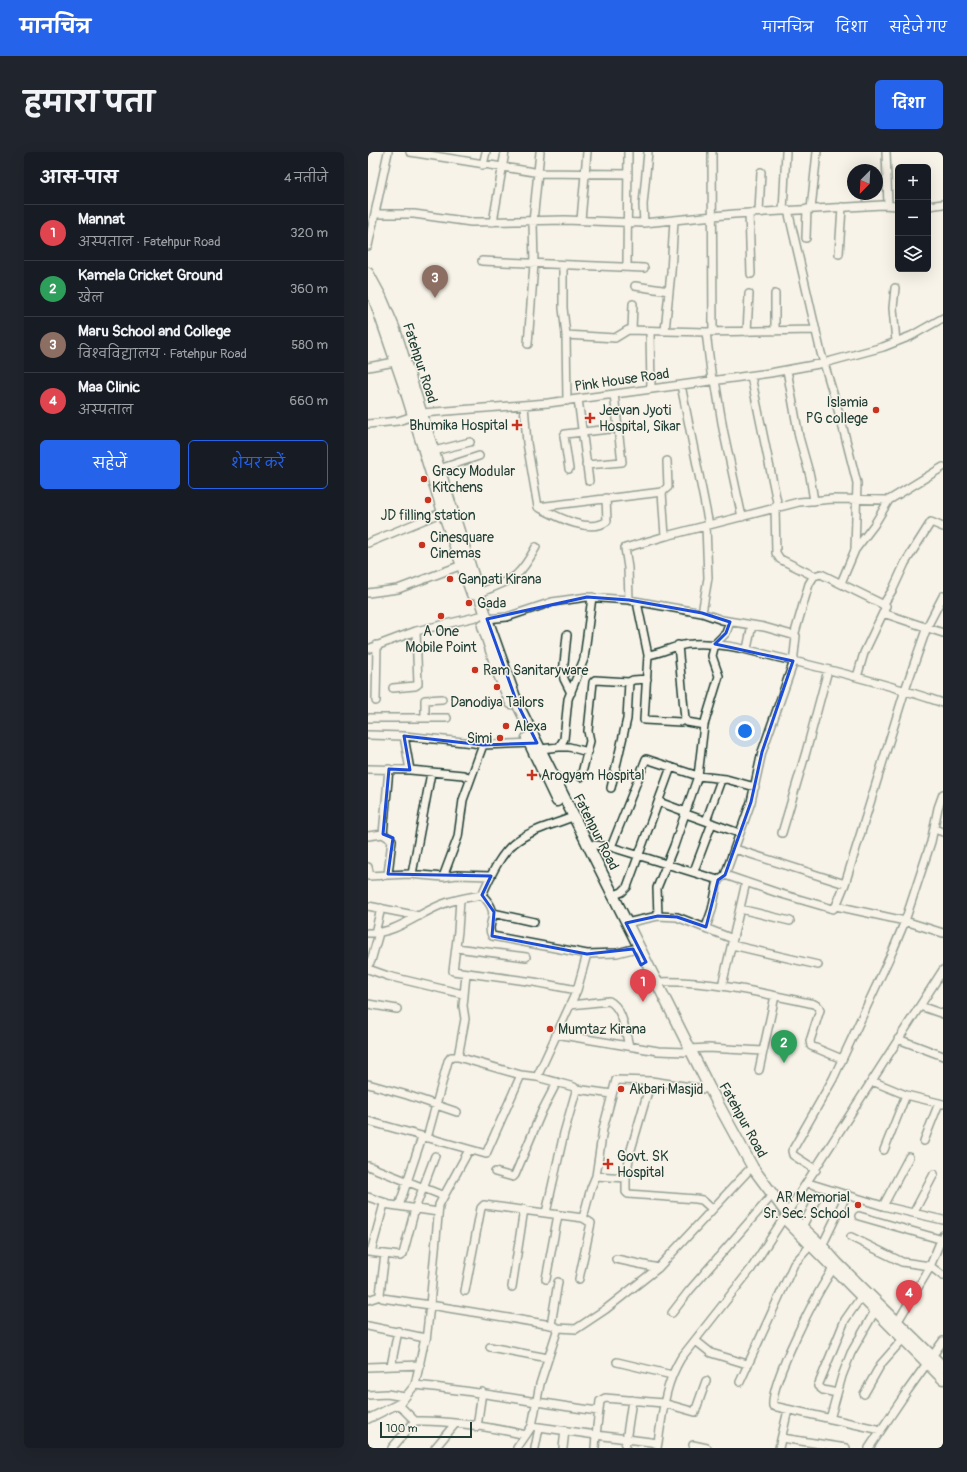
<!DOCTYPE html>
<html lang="hi">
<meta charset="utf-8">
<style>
:root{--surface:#171b24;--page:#20242c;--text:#f1f3f6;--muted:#9ea1a6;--line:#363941;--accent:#2563eb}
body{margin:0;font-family:Pangolin,"Playpen Sans Deva",sans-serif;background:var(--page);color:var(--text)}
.controls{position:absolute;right:12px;top:12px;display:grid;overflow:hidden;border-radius:6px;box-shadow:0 4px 16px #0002}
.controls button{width:36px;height:36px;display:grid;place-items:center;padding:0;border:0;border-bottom:1px solid var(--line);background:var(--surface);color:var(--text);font:20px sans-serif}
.compass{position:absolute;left:479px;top:12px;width:36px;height:36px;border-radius:50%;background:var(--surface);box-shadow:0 4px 16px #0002;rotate:204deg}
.scale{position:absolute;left:12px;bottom:10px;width:92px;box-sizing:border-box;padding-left:4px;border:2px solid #1f3d34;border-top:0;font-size:11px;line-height:14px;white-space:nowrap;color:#1f3d34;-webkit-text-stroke:3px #f7f3e8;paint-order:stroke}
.you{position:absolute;left:377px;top:579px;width:14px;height:14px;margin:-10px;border:3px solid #fff;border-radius:50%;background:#1a73e8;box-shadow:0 0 0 6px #1a73e833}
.badge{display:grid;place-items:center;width:26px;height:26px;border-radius:50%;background:var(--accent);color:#fff;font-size:13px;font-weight:700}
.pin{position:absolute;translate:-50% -33px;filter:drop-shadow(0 1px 2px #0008)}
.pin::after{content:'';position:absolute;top:21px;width:14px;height:12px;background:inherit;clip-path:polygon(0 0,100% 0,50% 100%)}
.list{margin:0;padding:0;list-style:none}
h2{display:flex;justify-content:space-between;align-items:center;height:52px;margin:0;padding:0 16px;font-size:17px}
h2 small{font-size:13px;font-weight:400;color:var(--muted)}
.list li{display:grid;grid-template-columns:26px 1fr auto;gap:12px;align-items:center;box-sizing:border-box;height:56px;padding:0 16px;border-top:1px solid var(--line)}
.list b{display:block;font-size:15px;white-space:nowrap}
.list p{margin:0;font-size:13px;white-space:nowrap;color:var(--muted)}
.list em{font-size:13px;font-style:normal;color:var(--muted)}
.actions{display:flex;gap:8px;padding:12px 16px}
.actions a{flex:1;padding:9px 0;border:1px solid var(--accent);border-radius:6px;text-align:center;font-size:14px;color:var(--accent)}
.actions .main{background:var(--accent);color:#fff}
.icon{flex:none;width:22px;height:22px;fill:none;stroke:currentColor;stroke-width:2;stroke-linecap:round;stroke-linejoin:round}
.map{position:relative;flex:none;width:575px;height:1296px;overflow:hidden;border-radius:6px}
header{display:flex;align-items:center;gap:24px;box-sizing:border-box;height:56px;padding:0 20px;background:var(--accent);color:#fff}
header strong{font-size:19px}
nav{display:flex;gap:22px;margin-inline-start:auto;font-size:14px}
.intro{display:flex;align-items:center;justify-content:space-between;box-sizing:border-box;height:96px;padding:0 24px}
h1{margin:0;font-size:28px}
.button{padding:10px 18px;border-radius:6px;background:var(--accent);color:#fff;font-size:14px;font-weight:700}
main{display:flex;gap:24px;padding:0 24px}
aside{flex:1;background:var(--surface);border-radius:6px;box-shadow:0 4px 16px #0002}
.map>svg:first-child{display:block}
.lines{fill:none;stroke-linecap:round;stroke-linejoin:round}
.street-casing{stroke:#1f3d34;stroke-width:10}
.secondary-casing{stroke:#1f3d34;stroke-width:13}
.street{stroke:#f7f3e8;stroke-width:7}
.secondary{stroke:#f7f3e8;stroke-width:10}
.marked{fill:none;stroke:#1d4ed8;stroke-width:3;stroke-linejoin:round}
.poi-dot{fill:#c8321e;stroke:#f7f3e8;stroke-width:1.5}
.labels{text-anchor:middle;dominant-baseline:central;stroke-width:3;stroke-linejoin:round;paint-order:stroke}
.street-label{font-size:14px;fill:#1f3d34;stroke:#f7f3e8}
.poi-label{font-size:14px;fill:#1f3d34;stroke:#f7f3e8;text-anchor:start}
</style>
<header>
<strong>मानचित्र</strong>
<nav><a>मानचित्र</a><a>दिशा</a><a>सहेजे गए</a></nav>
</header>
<div class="intro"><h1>हमारा पता</h1><a class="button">दिशा</a></div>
<main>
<aside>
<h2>आस-पास<small>4 नतीजे</small></h2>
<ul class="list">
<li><span class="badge" style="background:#e0444e">1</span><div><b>Mannat</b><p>अस्पताल · Fatehpur Road</p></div><em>320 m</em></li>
<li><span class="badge" style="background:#2e9e5b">2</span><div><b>Kamela Cricket Ground</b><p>खेल</p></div><em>360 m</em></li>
<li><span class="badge" style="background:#8d6e63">3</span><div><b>Maru School and College</b><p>विश्वविद्यालय · Fatehpur Road</p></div><em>580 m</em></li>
<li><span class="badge" style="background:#e0444e">4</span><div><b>Maa Clinic</b><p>अस्पताल</p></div><em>660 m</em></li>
</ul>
<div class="actions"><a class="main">सहेजें</a><a>शेयर करें</a></div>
</aside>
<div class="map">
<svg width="575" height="1296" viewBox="0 0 575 1296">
<rect width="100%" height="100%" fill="#f7f3e8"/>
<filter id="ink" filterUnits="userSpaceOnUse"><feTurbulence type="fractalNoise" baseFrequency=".025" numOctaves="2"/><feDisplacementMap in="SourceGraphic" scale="8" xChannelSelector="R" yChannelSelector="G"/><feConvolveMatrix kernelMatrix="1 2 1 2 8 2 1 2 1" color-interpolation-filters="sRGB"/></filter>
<g filter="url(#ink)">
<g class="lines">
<defs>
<path id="street" d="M42,0L172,21L260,22
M344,0L345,180
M518,0L520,53
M115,13L118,0
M560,54L575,52
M443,57L449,0
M420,58L453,201L473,268L489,331L487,398
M415,59L418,0
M391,60L393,20
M381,61L383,122
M7,62H46L103,70L197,68L276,71L366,62L514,53L530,54
M213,68L219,0
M125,70L137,0
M276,71L275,53L280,0
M438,86L439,57
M0,94L20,0
M471,102L474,55
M114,109L276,116
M195,113V156L198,183L199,249
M259,115L260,0
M267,134L301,139
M527,136L525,156L528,190
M264,178L265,152
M282,179L283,237
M297,179L303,120L306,68
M407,179V142
M338,180L344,228
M379,180L381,142
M198,183L247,186L260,178L338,180L448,178
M160,192L166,112L165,70L172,0
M0,215L32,209
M419,218L431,285L442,324L446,349
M383,224L410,355
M347,228L355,277L374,365
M313,233L341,373
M210,247L221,329
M156,253L159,291L170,355
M0,272L30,269L54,261L180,251L402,221L456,211L515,195L543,184L575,166
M66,299L102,290
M218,313L254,310L246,242
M71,317L111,304
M201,317L196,284L197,282L251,276
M294,340L297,384
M170,355L294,340L300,335L299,309
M170,355C186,363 221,383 239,369L238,346
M407,355L408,401L412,407L446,424
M0,391L75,360
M473,431L487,398L506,373L521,348L575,315
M0,441L30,437L94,413
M111,441C145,427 150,428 168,395
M261,448L260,416L257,396L298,384L431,350L465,347L521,348
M269,450L280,503C295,501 308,492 324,492C353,490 380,498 408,505C464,518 520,532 575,551
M515,453L525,437L537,411L563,370L575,375
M334,461L340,426L338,374
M119,467L139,465L184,450L219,445L261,448L334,461L354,468L396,475L428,484L425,512L394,600L383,650L357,723L350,728L243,695L218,692
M199,483L195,521L196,527L203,541
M426,484L441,432L446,424L453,422L518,454L515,461L575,481
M310,493L317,567L319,570L336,573
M0,497L48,479L112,464
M379,497L384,473
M280,503L276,568L313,570L317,567
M489,525L496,501L515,461
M25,536L47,534L50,532L48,479
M8,549L9,493
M0,566H79
M57,566V548L74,547
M0,583L36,584L106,591L115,593
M36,584L42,618
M191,595H201L220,600
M172,597L191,595L196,587L200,547L216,507L224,445
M0,617L42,618L95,623L103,626
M213,625L222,589L220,579L225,530L227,528L261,530
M243,636L259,567L261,530L265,528L279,527
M291,650L318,660
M318,662L371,681
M338,669L353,628L358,627L387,635
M566,677L575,680
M414,681L438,600L460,518
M15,682L21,617
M0,684L15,682L24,688L20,722
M243,695L278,607L330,624L358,627
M367,697L477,732
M0,715L2,724
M326,719L344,671
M44,722L63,621
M357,723L410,741L465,757L468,754L477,732L537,538L559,475L575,444
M0,724L41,722L75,725L90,685L95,648L115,593L164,591
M75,725L89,723L123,724
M114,743C136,765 116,769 124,784L219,802
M244,744L254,740L259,735L303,615
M92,747L90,779L85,819L166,830L209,838
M0,754L51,764
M468,754L537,769L575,781
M372,757L422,769
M125,761L166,770
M290,764L289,736L306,694L330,624L336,573L351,524L344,504L347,492L358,481L362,470
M258,771L290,764L309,765L365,787
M338,775L344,758L350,728
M0,781C28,782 49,762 75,752C88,747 101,745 114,743C139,686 148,685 205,665
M7,781L13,756
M364,793L450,813
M88,796L158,805
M0,813L3,809L11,781
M0,817L20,824L95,842
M288,830C342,828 394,841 446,852L451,855L452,858L442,889L443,894L474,907
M354,834L378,730
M0,852L29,857
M202,853L241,849C255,856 257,879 261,894
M552,854L575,862
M188,882L290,899L317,900
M530,887L575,904
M322,897L340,896L395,899
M90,905L97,867L95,854L98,822
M391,918L407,844
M169,925L206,935L208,939L196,981L178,1061
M504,929L538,943L575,952
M0,932L39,943L89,960
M208,937L244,942
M0,969L118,1002L153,923L169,925L209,838L219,802L249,801L265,797
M59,986L80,909L83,905H90L153,923
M556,989L571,951
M101,998L71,1053L62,1153L183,1173L190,1176
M516,998L538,943
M0,1014L76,1044
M448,1018L425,1003L424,999L465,927L525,798L537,769L563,690L570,656L575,642
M127,1020L145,1025L147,1023L174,959L189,930
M228,1024L235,977L248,928L283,929L336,937
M258,1026V1040L260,1042L328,1047L334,1048L344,1057
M440,1031L515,1054L575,1068
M0,1045L18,1051
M31,1054L54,985
M515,1054L541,1005
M546,1060L566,1022
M491,1064L575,1088
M434,1075L448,1048
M483,1085L534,1110L562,1114L575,1124
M454,1094L479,1042
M0,1100L17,1102L12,1142L14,1146L62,1153L58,1189
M3,1100L16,1052L70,1060
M17,1102L32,1104L35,1102L47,1057L67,1004
M248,1107L290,1116
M465,1117C450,1139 402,1230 405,1254L513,1278
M178,1127L190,1063
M211,1127L223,1071L215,1066L223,1036L228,1024L258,1026L262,1001L283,929
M144,1135L156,1057
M97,1139L113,1056L116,1053L215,1066
M0,1148L12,1144
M304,1161L321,1139L400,1048
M530,1169L561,1117L575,1083
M183,1173L190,1130
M0,1174L57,1186L47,1233L31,1253L47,1269
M328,1189L343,1201L379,1212
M122,1195L180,1206
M249,1210L304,1223
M23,1214L30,1179
M0,1215L52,1213
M372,1230L426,1112L442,1094
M47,1233C109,1239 169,1251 231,1259
M469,1241L455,1238L450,1234L477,1168L493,1145
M496,1242L513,1212L535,1187
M0,1243L19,1242L37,1245
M0,1267L32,1251
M462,1267L474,1224L483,1201L507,1159
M164,1274L228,1283L232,1249L237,1246L295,1251L327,1260L338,1229
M109,1275L114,1240
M414,1286L478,1296
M325,1293L339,1296
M24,1296L47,1269C83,1268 122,1275 158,1283L164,1274L172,1232L190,1176L208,1177L238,1157L290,1116L380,1019
M67,1296L87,1272
M149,1296L158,1283
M167,1296L171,1276
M195,1296L197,1278
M227,1296L228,1283L290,1291
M257,1296L264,1248
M289,1296C295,1263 295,1236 313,1206L383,1117L575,818
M411,1296L420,1258
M501,1296L540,1238L575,1189"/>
<path id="secondary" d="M0,121L13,145L27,178L119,467L149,551L342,937L385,1016L417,1059L454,1094L470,1112L575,1215
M0,135L7,149L36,234L75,360L104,442
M115,474L131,523L143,551
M159,586L189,649
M419,1069L575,1227"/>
</defs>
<!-- street casing -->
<use href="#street" class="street-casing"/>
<!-- secondary casing -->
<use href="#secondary" class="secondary-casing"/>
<!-- street -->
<use href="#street" class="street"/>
<!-- secondary -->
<use href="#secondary" class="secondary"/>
</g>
</g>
<!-- marked area -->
<path d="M0 0H575V1296H0ZM219,445L261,448L334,461L362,470L358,481L347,492L425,509L394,600L383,650L357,723L350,728L338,775L309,765L290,764L258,771L278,810L273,813L265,797L219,802L124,784L126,760L114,743L123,724L20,722L25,686L15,682L21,617L42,618L36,584L115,593L169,591L149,551L119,467Z" fill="#f7f3e8" fill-opacity=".55" fill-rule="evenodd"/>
<path class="marked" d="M219,445L261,448L334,461L362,470L358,481L347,492L425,509L394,600L383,650L357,723L350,728L338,775L309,765L290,764L258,771L278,810L273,813L265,797L219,802L124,784L126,760L114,743L123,724L20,722L25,686L15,682L21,617L42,618L36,584L115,593L169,591L149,551L119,467Z"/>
<!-- markers -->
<g class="poi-dot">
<circle cx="508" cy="258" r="4"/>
<path d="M220 260h4v4h4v4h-4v4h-4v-4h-4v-4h4z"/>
<path d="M147 267h4v4h4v4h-4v4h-4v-4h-4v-4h4z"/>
<circle cx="56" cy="327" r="4"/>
<circle cx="60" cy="348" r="4"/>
<circle cx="54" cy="393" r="4"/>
<circle cx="82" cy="427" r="4"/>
<circle cx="101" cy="451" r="4"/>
<circle cx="73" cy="464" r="4"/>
<circle cx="107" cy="518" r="4"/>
<circle cx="129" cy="535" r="4"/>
<circle cx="138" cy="574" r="4"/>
<circle cx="132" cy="586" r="4"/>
<path d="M162 617h4v4h4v4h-4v4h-4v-4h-4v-4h4z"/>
<circle cx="182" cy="877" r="4"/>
<circle cx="253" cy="937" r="4"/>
<path d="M238 1006h4v4h4v4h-4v4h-4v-4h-4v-4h4z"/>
<circle cx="490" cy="1053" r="4"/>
</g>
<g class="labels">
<!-- street labels -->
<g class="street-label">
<text transform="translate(52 211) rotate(72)">Fatehpur Road</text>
<text transform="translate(254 228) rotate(-8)">Pink House Road</text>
<text transform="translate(228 680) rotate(63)">Fatehpur Road</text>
<text transform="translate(375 968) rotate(61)">Fatehpur Road</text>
</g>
<!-- poi labels -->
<g class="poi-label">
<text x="500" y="250" text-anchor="end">Islamia<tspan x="500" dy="16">PG college</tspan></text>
<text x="231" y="258">Jeevan Jyoti<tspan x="231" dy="16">Hospital, Sikar</tspan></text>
<text x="140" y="273" text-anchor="end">Bhumika Hospital</text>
<text x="64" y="319">Gracy Modular<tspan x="64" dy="16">Kitchens</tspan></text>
<text x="60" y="363" text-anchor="middle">JD filling station</text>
<text x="62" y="385">Cinesquare<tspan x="62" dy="16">Cinemas</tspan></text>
<text x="90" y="427">Ganpati Kirana</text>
<text x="109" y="451">Gada</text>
<text x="73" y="479" text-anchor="middle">A One<tspan x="73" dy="16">Mobile Point</tspan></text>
<text x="115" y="518">Ram Sanitaryware</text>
<text x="129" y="550" text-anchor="middle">Danodiya Tailors</text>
<text x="146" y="574">Alexa</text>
<text x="124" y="586" text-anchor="end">Simi</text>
<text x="173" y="623">Arogyam Hospital</text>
<text x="190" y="877">Mumtaz Kirana</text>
<text x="261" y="937">Akbari Masjid</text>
<text x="249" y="1004">Govt. SK<tspan x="249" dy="16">Hospital</tspan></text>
<text x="482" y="1045" text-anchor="end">AR Memorial<tspan x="482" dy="16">Sr. Sec. School</tspan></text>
</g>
</g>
</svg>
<div class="controls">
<button>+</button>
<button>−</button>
<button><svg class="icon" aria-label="layers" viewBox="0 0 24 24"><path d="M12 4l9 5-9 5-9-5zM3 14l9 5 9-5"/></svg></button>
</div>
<svg class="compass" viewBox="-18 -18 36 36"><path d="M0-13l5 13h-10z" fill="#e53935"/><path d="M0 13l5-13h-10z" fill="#9ea1a6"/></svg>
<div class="scale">100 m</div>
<div class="you"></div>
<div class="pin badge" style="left:275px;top:850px;background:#e0444e">1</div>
<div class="pin badge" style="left:416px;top:911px;background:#2e9e5b">2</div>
<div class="pin badge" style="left:67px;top:146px;background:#8d6e63">3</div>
<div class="pin badge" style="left:541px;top:1161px;background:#e0444e">4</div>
</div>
</main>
